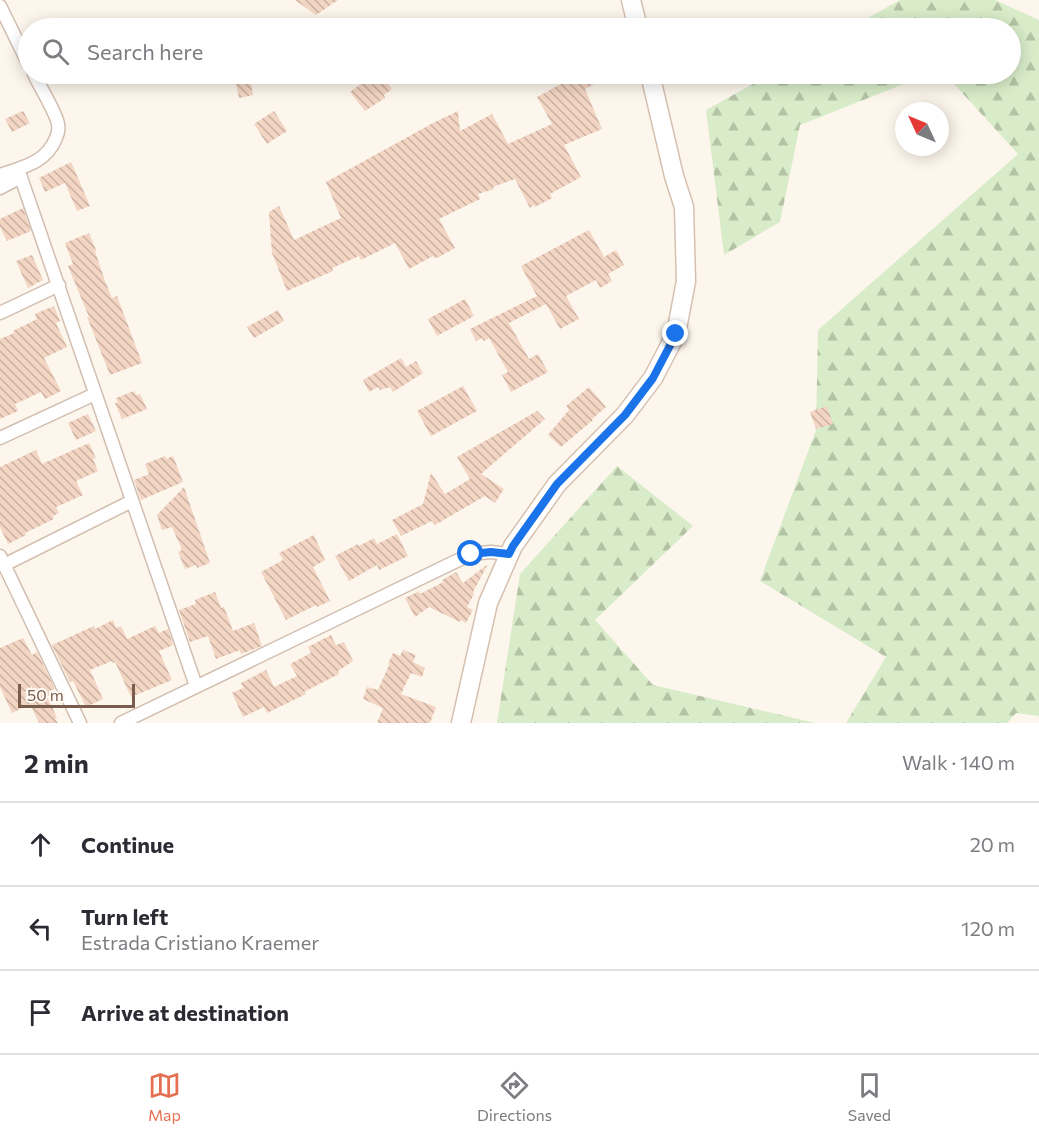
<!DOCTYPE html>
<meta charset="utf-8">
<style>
:root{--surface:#fff;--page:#f2f2f3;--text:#2b2b33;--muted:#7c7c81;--line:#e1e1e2;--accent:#e76f51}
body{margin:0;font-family:Commissioner,sans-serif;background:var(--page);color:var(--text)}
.compass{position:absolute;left:895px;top:102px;width:54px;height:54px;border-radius:50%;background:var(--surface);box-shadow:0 3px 15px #0003;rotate:314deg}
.scale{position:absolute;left:18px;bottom:15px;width:117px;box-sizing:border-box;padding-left:6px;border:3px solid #7a5c4d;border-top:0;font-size:16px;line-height:21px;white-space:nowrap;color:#7a5c4d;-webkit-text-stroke:4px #fffaf3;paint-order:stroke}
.stop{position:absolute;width:18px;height:18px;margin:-14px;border:4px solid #1a73e8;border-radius:50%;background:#fff}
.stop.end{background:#1a73e8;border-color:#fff;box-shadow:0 2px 6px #0008}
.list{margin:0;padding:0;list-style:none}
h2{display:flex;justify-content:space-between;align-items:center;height:78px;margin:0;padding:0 24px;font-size:26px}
h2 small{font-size:20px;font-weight:400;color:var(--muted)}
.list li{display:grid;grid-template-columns:39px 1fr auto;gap:18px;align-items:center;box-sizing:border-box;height:84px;padding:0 24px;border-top:2px solid var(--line)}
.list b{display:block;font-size:22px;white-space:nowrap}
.list p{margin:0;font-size:20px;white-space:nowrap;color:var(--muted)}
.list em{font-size:20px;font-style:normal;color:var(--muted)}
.icon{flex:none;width:33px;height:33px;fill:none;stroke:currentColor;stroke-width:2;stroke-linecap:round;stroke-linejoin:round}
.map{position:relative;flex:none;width:1039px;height:723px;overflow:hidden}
.search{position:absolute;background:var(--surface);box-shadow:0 3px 15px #0003;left:18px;right:18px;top:18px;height:66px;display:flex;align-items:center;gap:15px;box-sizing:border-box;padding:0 21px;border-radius:33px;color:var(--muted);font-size:22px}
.sheet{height:330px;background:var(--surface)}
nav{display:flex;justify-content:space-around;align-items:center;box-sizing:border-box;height:84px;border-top:2px solid var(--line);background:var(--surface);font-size:16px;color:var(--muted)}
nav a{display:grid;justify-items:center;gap:3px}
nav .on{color:var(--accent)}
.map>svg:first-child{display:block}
.forest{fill:url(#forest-firs)}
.building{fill:url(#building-back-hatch)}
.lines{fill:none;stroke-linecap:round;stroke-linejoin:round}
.minor-casing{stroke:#d1beb0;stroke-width:15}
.secondary-casing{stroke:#d6c0b0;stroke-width:21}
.minor{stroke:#fff;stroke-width:12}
.secondary{stroke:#fff;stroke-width:18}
.route{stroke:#1a73e8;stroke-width:8}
</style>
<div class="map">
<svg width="1039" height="723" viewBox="0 0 1039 723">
<defs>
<pattern id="forest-firs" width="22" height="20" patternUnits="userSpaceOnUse" patternTransform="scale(1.5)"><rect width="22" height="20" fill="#d8ecc9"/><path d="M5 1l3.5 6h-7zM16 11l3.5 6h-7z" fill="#b4c2a5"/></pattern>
<pattern id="building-back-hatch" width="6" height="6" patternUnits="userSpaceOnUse" patternTransform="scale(1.5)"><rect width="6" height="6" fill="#f3d5c3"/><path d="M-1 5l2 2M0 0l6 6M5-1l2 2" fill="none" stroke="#cab0a1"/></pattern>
</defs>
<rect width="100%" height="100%" fill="#fdf6ec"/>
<!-- forest -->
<path class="forest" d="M900,0H995L1039,20V716L1016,713L1007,723H846L886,657L760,581L816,430L818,330L1018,154L945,74H1010V28H850Z
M771,74H929L800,125L780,222L724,255L706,110Z
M617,466L693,526L595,620L653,685L815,723H497L520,574Z"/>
<!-- building -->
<path class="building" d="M295,0H338L316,15Z
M234,74H249L253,95L239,98Z
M367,74H380L392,89L384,95L385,98L365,111L350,92L361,84L358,80Z
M567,74H613L585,89L602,129L564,145L581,177L550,194L552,198L535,207L534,205L530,208L515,179L493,187L494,189L478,194L480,199L439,219L455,248L439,257L434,258L433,256L409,269L395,243L361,260L359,256L332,268L333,271L287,291L272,253L269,212L279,206L294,240L341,218L326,182L433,123L458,111L460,131L492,114L508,144L552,124L537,97L570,79Z
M23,111L30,123L12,132L5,119Z
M274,111L287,131L267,144L254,124Z
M71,162L90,206L77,211L65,183L45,192L39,178Z
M23,208L31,231L7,241L0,227V219Z
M589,230L604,257L616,250L624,265L608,274L612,281L600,288L596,280L566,296L579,319L560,329L546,304L509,323L529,359L538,354L548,372L511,392L502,375L508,372L489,338L484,341L482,338L476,341L470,329L537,296L521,266Z
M89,233L96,250L95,251L105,281L112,298L117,296L142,363L110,375L87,317H89L68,266L73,264L65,243Z
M32,255L43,280L28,288L16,261Z
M465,299L474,316L437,336L428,319Z
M54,306L60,321L56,323L67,347L44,358L61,391L45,399L41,392L15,404L18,411L0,419V339L14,333L13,331L37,319L35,314Z
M278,310L284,321L254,338L247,327Z
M401,358L406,367L416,361L423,373L393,392L390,387L380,390L378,387L369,392L363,380Z
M463,386L477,411L431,436L417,411Z
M589,387L606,407L592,419L593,420L561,447L548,435L569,410L566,406Z
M134,391L136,395L140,394L147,409L122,419L115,403L118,402L116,398Z
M827,406L833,424L816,429L810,412Z
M537,411L545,419L481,474L504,489L495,503L485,496L435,525L432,521L401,536L392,520L423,504L431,473L445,494L470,479L457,457Z
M88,414L96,431L76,440L68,423Z
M89,443L96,458L93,459L98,471L76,481L83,495L56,507L59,513L53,516L54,519L25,533L26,535L8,544L0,527V467L36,450L42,464Z
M165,456L166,459L173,456L183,482L141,500L134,480L149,474L145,464Z
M184,487L210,563L197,568L196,565L185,569L178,552L182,550L172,527L162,530L157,515Z
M397,534L408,556L379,570L377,565L349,581L335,556L358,544L359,546L374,538L377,544Z
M314,535L325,560L313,567L330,601L317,607L316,605L286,620L261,572L283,560L279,553Z
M488,564L473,592L474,594L467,607L473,610L466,623L461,620L460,622L429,607L415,617L405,598L419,591L420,594L443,582L442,580L456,572L463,583Z
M215,592L221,608L224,607L233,631L254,623L262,646L241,654L240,650L216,659L208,636L190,642L179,610L196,604L195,600Z
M113,620L116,628L121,626L127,639L155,626L159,633L168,629L173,645L159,651L172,680L131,697L115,662L113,663L112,661L90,670L103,699L86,707L73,681L70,682L52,645L94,626L95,629Z
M331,635L336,645L344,642L353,661L338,671L339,674L304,692L306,694L267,713L264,707L243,717L232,693L243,688L241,683L266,670L274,687L297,676L290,664L311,653L308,647Z
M23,638L32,655L37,652L55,689L49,691L50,695L47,696L57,718L55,719L58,723H39L30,704L12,713L0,687V648Z
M403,650L416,655L413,662L425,668L422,677L411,673L401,694L436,707L430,723H377L383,708L363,699L367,687L378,690L389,665L388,664L393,653L400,656Z"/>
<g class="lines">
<defs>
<path id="minor" d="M0,6L28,63
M18,169L196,686
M0,175C23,167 46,163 56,138C59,132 59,126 57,120C51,104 41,89 34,74
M0,188L21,177
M0,313L59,285
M0,438L95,394
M0,556L80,723
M4,565L132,501
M121,723L471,554L491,552L509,554"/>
<path id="secondary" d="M631,0L638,28
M461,723L488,603L513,546L557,484L625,415L653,378L676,334L686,281L684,207L674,176L650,74"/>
</defs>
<!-- minor casing -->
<use href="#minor" class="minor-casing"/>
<!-- secondary casing -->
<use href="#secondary" class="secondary-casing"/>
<!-- minor -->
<use href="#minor" class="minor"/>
<!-- secondary -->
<use href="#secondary" class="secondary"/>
</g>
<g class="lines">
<!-- route -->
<path class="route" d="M471,554L491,552L509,554L513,546L557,484L625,415L653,378L676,334"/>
</g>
</svg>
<svg class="compass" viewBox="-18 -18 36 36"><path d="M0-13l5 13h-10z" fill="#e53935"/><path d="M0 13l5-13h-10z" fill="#7c7c81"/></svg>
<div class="scale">50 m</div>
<div class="stop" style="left:471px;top:554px"></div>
<div class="stop end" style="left:676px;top:334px"></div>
<div class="search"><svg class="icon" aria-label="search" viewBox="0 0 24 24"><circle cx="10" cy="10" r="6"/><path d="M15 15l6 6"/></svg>Search here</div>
</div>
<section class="sheet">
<h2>2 min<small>Walk · 140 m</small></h2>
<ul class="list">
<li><svg class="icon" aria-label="ahead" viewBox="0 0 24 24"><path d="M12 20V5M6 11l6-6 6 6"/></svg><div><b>Continue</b></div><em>20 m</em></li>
<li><svg class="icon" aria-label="left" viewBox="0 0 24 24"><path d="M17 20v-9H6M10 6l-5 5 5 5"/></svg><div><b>Turn left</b><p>Estrada Cristiano Kraemer</p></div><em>120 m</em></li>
<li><svg class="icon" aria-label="arrive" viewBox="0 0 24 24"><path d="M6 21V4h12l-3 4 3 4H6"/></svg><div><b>Arrive at destination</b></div></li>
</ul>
</section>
<nav>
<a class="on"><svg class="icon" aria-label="map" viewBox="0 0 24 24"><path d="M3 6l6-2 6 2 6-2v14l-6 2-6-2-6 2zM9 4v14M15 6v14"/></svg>Map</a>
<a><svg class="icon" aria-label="directions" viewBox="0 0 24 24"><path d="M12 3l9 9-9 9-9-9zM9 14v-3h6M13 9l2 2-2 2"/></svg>Directions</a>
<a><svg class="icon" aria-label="saved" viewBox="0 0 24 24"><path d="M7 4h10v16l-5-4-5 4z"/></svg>Saved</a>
</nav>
